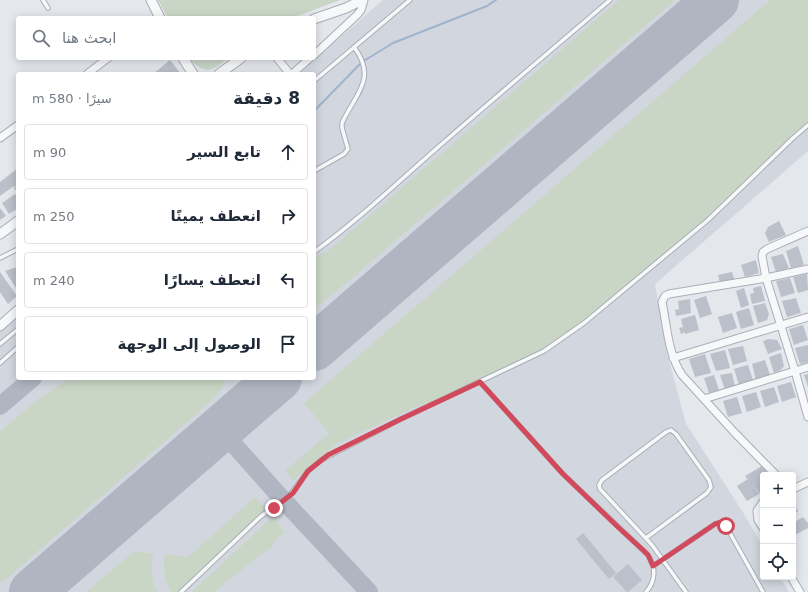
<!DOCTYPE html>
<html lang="ar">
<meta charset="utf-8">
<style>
:root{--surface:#fff;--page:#f2f2f3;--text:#1f2937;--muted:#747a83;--line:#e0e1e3}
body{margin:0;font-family:"DejaVu Sans","Noto Sans Arabic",sans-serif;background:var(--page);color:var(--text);direction:rtl}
.controls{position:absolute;right:12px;bottom:12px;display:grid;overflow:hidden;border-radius:4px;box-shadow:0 2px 10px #0003}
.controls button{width:36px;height:36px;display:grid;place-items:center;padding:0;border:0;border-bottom:1px solid var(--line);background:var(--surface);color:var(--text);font:20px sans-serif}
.stop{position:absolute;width:12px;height:12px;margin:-9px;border:3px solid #d1495b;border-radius:50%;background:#fff}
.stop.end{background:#d1495b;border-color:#fff;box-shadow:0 1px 4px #0008}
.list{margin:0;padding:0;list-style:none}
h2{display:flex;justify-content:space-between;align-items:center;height:52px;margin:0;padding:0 16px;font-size:17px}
h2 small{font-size:13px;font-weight:400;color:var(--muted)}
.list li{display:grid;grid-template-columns:26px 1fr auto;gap:12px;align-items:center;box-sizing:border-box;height:56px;margin:0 8px 8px;padding:0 8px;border:1px solid var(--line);border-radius:4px}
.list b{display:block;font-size:15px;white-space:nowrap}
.list em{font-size:13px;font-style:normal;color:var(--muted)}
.icon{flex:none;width:22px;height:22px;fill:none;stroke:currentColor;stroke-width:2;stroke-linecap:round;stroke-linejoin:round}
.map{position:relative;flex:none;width:808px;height:592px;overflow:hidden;direction:ltr}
.search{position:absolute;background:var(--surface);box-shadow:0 2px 10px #0003;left:16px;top:16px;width:300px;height:44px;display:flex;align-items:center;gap:10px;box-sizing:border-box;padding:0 14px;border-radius:4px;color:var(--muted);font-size:15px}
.panel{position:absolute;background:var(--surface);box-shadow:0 2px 10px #0003;left:16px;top:72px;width:300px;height:308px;border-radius:4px;direction:rtl}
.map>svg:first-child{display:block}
.built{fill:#d2d6de}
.green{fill:#c9d6c5}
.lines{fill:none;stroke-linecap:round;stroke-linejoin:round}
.stream{stroke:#9fb4cc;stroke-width:2}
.taxiway{stroke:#b0b6c1;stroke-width:18}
.runway{stroke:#b0b6c1;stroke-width:46}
.building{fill:#bbc0ca}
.service-casing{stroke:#a9aeb7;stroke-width:5.5}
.minor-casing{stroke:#a9aeb7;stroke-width:9}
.tertiary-casing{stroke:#a9aeb7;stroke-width:11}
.service{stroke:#f7f8fa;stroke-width:3.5}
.minor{stroke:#f7f8fa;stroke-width:7}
.tertiary{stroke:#f7f8fa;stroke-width:9}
.route{stroke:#d1495b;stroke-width:5}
</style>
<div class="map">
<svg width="808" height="592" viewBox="0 0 808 592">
<rect width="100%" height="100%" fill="#e4e7ec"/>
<!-- built -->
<path class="built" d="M383,0H808V151L655,284L667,353L686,424L744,514L763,547V577H780L789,592H0V332L18,316V378H314V74H298Z"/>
<!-- green -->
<path class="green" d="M158,0H340L292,18H168Z
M619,0H675L336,292L319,305L314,307V259L330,249L346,236Z
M770,0H808V129L795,135L775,157L734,198L710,219L559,344L540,354L439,400L420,405L336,444L293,481L285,471L329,433L304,403Z
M189,58H228C212,71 205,76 189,58Z
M70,378H225C225,388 217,395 210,402L0,584V432L38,399Z
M255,497L267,511L268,514L185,592H171C164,577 163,570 165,554L188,557Z
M271,518L275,520L285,532L275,541L272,547L260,555L214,592H192Z
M133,552L152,553L153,554C150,570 151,577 157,592H86Z"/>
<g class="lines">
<!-- stream -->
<path class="stream" d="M314,111L362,62L393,43L487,6L496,0"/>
<!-- taxiway -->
<path class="taxiway" d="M259,378V396
M0,406L33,378
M220,429L284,501L369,592"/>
<!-- runway -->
<path class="runway" d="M314,348L716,0
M32,592L279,378"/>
</g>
<!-- building -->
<path class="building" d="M170,60L181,74H153Z
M18,168V183L0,196V182Z
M15,194L18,198V208L9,214L2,203Z
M0,208L6,216L0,220Z
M779,221L786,235L769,242L765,233L768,227Z
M798,246L804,265L791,268L786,251Z
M783,254L789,268L776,272L771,257Z
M756,260L759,273L745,277L741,265Z
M17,267L18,287L16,288L5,271Z
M0,272L17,296L8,304L0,292Z
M732,272L735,281L720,283L718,275Z
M807,274L808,290L798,293L793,277Z
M790,278L795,293L781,297L776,281Z
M761,286L765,301L752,304L750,294L754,293L753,288Z
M744,288L749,305L741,308L736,291Z
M706,296L712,314L700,318L694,300Z
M796,298L801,313L787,317L782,301Z
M690,299L691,313L676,316L675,310L679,309L678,301Z
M765,303L769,314L767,320L758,323L753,306Z
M749,308L754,325L741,329L736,312Z
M732,313L737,328L723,333L718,317Z
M695,315L699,330L685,334V332L681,334L679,328L683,327L681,319Z
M803,325L808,340L794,345L789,329Z
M769,339L777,340L782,349L768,354L763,341Z
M808,345V362L800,364L795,348Z
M743,346L747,361L733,365L728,349Z
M725,350L730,368L716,371L710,354Z
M781,353L784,366L781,370L774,373L769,357Z
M705,354L711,373L695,377L689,359Z
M765,360L770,375L756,380L752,364Z
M748,365L753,380L739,385L734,369Z
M732,373L735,387L725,390L720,375Z
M808,374V387L804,375Z
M714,375L719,390L709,393L704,378Z
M791,382L796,397L782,402L777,386Z
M774,387L779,402L765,407L760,391Z
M756,392L761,407L747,412L742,396Z
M737,397L742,413L728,417L723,401Z
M762,466L770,475H763V493L761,495L745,476Z
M748,479L759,494L747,501L737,486Z
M793,503L798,511L793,515Z
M803,517L808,523V528L793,536V523Z
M583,533L616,573L609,579L576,539Z
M628,564L642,580L628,592H627L613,577Z"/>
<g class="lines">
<defs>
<path id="service" d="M43,0L48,8
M314,81L410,0
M314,171L344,154L348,149L342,128V123C355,94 378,79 354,47
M17,187L18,188
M314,252C360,219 401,179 444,142C499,94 554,48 610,0
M0,258L18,249
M0,344L18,329
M0,363L18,347
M480,382L563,474L648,555C656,567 656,581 646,592
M646,538L707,493L711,487L709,480L676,434L671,430L666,432L602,480L599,485L600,489L652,545L686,592
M653,566L715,524L722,522L726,526L763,592
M181,592L260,517L289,496L308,471L321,460L401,419L544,351L584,323L708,220L793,138L808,125"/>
<path id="minor" d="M314,55L358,14L361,10L364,0
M277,58L290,74
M87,74L108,58
M292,74L310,58
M0,138L18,125
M808,231L767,249L763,252L762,256L766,278L795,371L808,417
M673,358L808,317
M704,399L808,367
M776,475L734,432L682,375C668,354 667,326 662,302L665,296L669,294L766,278L808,269
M793,489L808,482
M763,502L757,511L758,520L763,528
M791,577L800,592"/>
<path id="tertiary" d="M151,0L160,18
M314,19L346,8L362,0
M183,58L193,74
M219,74L241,58
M0,234L18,221
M0,326L18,310"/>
</defs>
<!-- service casing -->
<use href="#service" class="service-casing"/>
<!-- minor casing -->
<use href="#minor" class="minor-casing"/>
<!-- tertiary casing -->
<use href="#tertiary" class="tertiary-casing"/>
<!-- service -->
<use href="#service" class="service"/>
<!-- minor -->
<use href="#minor" class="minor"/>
<!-- tertiary -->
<use href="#tertiary" class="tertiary"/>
</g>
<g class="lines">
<!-- route -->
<path class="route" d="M274,508L293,493L308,471L328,455L401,419L480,382L563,474L619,528L644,551L648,555L653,566L715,524L722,522L726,526"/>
</g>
</svg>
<div class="controls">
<button>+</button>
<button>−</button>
<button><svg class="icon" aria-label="locate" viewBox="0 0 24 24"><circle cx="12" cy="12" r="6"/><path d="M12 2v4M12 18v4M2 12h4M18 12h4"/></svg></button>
</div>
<div class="stop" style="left:726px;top:526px"></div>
<div class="stop end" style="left:274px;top:508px"></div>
<div class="search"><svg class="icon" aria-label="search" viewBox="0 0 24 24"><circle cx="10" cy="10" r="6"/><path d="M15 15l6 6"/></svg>ابحث هنا</div>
<section class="panel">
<h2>8 دقيقة<small>سيرًا · 580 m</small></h2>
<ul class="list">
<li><svg class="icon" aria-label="ahead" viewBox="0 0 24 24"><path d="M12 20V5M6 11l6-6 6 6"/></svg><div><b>تابع السير</b></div><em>90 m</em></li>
<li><svg class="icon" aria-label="right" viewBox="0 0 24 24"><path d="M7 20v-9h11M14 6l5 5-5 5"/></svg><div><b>انعطف يمينًا</b></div><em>250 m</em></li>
<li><svg class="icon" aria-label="left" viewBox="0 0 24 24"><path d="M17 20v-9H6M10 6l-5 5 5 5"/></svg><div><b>انعطف يسارًا</b></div><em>240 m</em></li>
<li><svg class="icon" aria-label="arrive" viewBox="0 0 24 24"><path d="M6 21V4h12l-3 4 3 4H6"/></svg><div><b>الوصول إلى الوجهة</b></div></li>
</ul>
</section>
</div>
